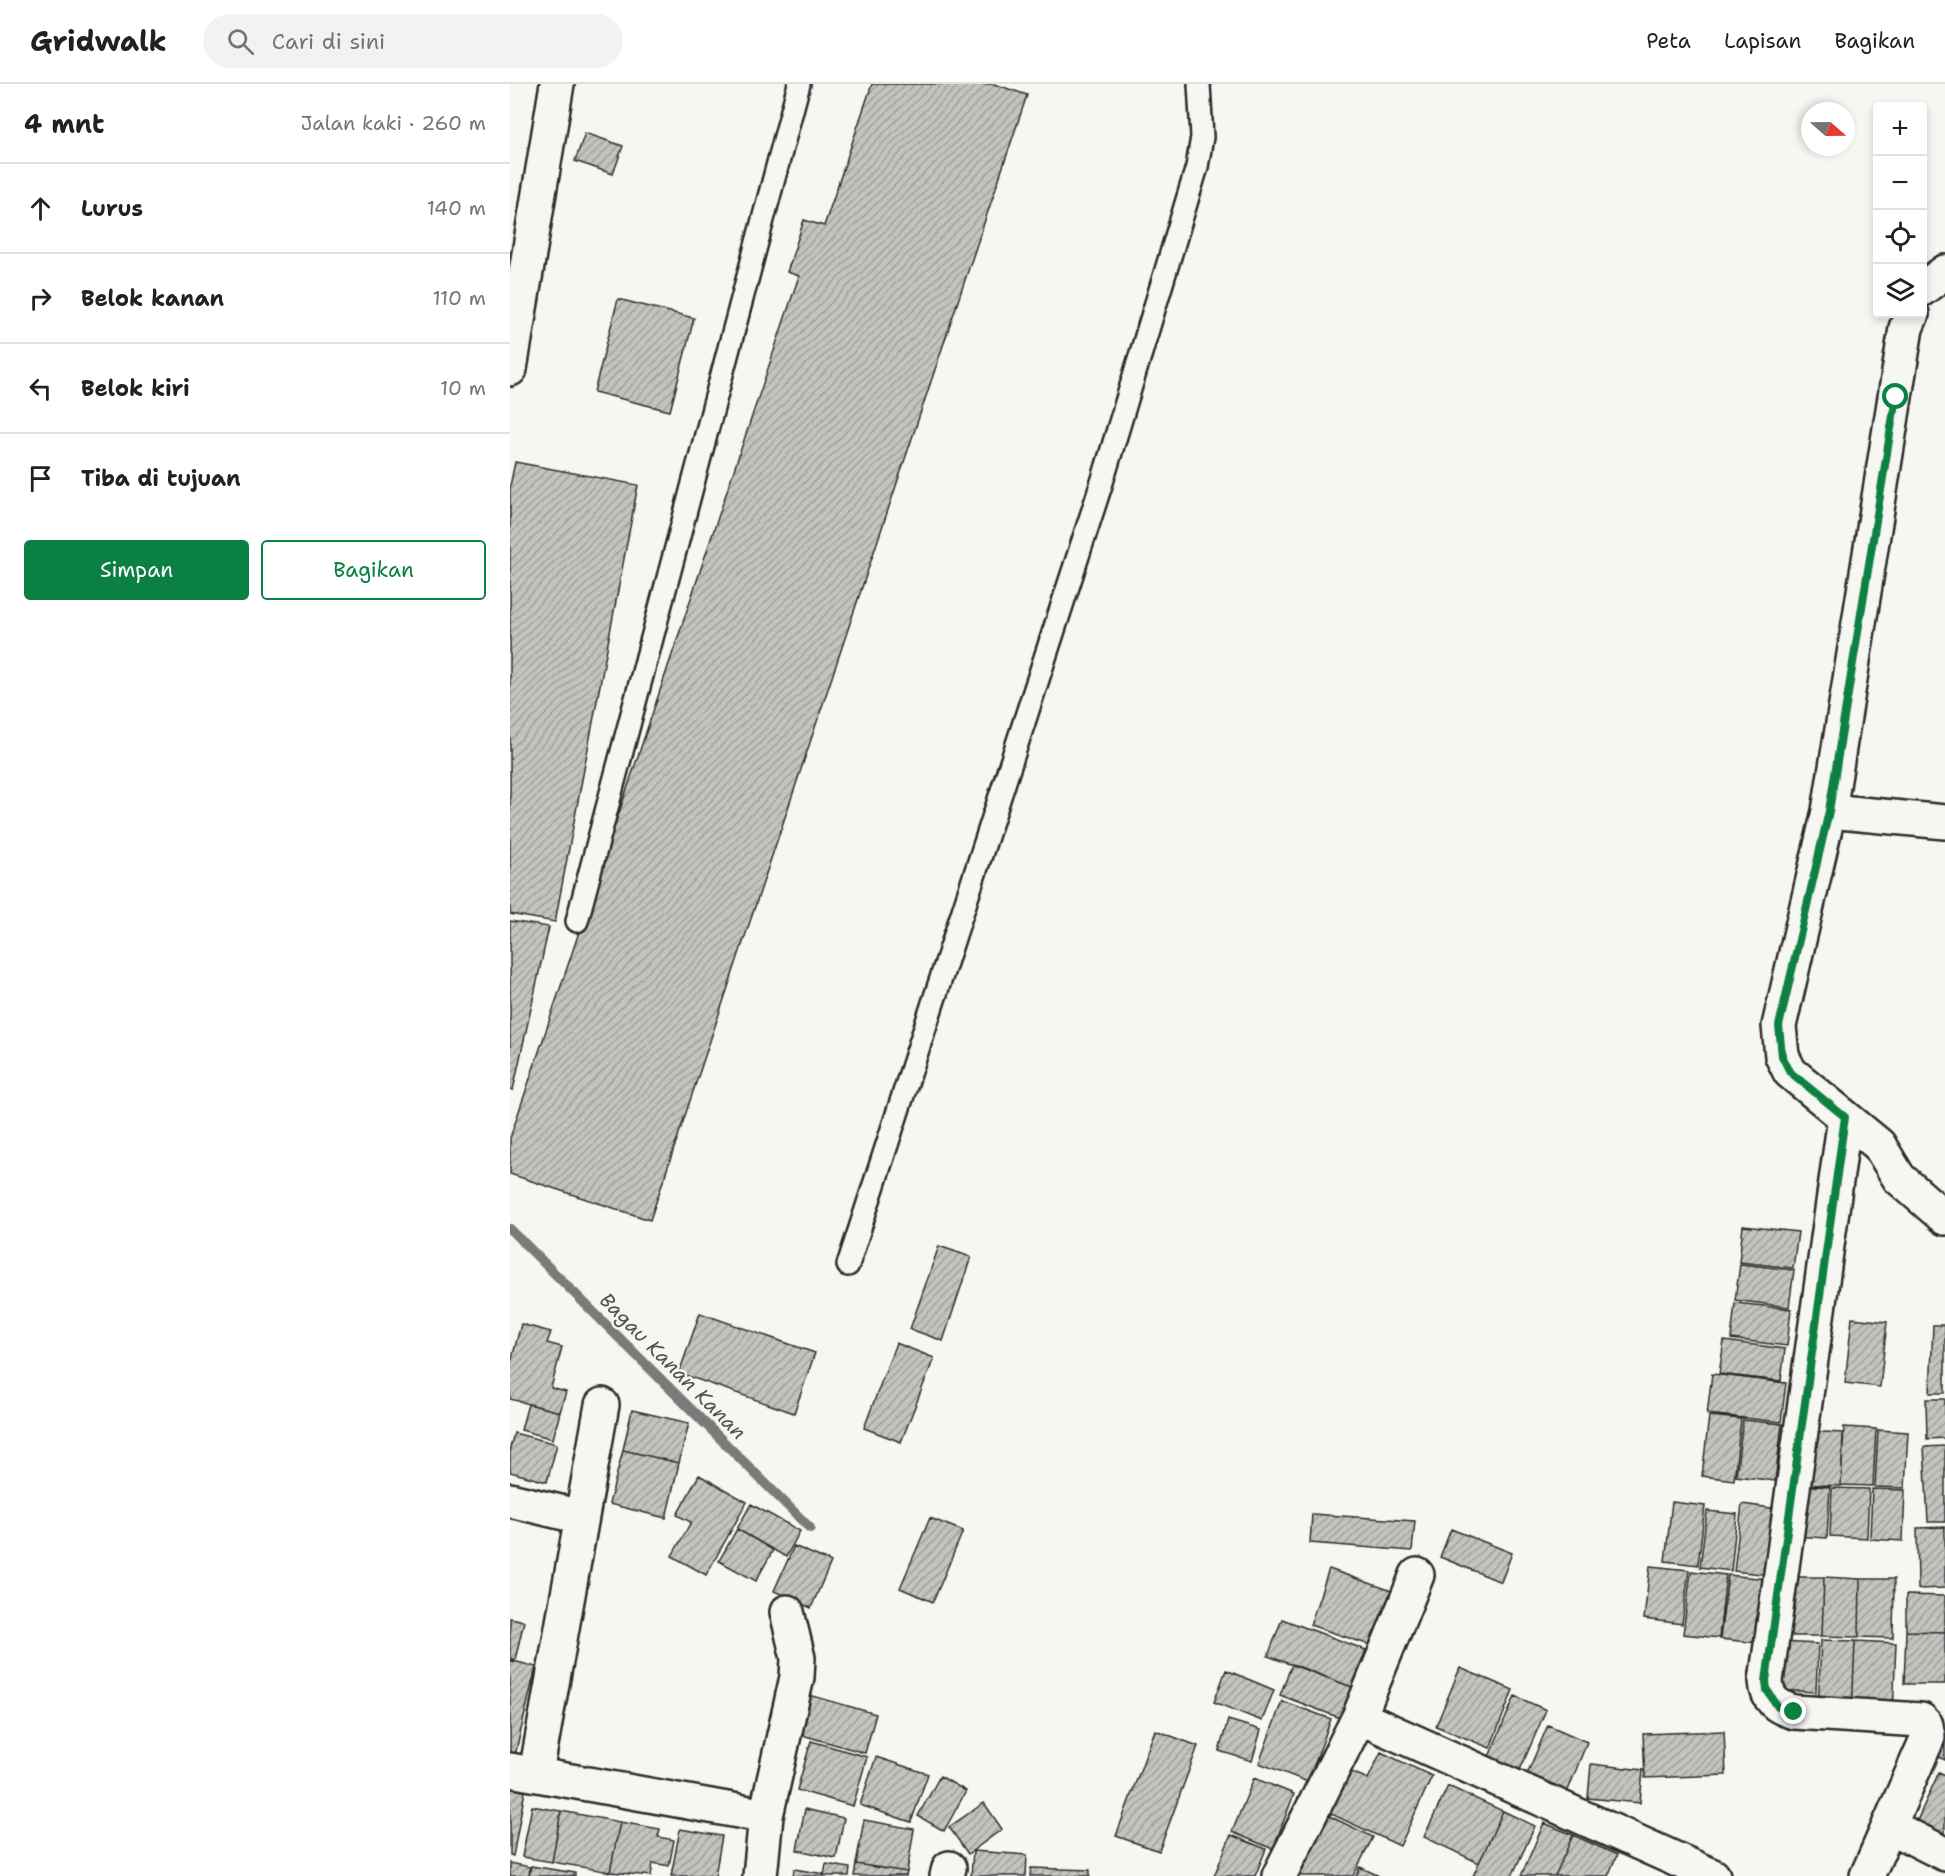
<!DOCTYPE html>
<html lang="id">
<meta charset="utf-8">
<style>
:root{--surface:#fff;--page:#f2f2f2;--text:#202124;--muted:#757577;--line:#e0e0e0;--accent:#0b8043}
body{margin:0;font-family:"Shantell Sans",sans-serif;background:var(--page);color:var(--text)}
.controls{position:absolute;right:18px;top:18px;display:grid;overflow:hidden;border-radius:6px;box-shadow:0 3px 9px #0003}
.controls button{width:54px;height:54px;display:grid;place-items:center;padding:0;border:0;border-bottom:2px solid var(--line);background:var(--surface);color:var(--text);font:30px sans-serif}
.compass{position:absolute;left:1291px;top:18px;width:54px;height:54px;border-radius:50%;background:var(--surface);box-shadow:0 3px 9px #0003;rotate:110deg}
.stop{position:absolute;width:18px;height:18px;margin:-14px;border:4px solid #0b8043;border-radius:50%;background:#fff}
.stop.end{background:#0b8043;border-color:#fff;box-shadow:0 2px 6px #0008}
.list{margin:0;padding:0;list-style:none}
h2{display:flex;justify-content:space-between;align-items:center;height:78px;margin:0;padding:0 24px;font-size:26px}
h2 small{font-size:20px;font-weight:400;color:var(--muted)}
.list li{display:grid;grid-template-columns:39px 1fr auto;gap:18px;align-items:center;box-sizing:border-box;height:90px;padding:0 24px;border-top:2px solid var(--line)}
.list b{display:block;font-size:22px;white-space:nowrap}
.list em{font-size:20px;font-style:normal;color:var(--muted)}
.actions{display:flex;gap:12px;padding:18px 24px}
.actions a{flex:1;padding:14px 0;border:2px solid var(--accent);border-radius:6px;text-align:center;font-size:21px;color:var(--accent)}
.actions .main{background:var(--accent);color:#fff}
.icon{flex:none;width:33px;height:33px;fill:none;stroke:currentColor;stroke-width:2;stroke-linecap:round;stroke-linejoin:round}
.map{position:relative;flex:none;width:1435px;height:1792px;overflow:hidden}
header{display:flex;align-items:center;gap:36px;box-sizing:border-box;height:84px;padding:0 30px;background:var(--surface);border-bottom:2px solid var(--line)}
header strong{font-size:28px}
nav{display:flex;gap:33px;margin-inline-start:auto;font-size:21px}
.search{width:420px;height:54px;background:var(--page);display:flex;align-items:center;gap:15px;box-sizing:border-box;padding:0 21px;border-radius:33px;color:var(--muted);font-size:22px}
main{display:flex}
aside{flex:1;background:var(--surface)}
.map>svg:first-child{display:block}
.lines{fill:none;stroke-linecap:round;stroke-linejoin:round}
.stream{stroke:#7a7a78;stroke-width:10}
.building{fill:url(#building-hatch);stroke:#2b2b2b;stroke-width:1.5}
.service-casing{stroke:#2b2b2b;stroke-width:26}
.minor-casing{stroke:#2b2b2b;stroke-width:38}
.tertiary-casing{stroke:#2b2b2b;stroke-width:38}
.service{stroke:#f6f6f2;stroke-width:21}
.minor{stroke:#f6f6f2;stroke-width:33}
.tertiary{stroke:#f6f6f2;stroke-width:33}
.route{stroke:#0b8043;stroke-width:8}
.labels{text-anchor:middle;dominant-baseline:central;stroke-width:5;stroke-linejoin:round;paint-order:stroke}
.water-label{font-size:20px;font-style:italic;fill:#525251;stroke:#f6f6f2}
</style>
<header>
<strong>Gridwalk</strong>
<div class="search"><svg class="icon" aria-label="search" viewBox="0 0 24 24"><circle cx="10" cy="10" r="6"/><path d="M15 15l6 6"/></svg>Cari di sini</div>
<nav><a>Peta</a><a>Lapisan</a><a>Bagikan</a></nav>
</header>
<main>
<aside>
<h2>4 mnt<small>Jalan kaki · 260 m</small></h2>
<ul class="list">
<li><svg class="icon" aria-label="ahead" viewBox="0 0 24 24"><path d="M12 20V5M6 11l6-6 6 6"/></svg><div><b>Lurus</b></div><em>140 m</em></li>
<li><svg class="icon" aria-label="right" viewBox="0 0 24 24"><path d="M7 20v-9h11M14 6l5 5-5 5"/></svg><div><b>Belok kanan</b></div><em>110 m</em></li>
<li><svg class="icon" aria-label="left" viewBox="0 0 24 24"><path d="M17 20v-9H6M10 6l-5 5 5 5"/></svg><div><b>Belok kiri</b></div><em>10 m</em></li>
<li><svg class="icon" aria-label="arrive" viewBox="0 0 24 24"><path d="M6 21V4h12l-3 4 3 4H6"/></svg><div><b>Tiba di tujuan</b></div></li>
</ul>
<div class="actions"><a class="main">Simpan</a><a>Bagikan</a></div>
</aside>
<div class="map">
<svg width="1435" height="1792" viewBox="0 0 1435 1792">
<defs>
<pattern id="building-hatch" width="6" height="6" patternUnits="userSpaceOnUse" patternTransform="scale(1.5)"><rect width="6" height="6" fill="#c3c3c0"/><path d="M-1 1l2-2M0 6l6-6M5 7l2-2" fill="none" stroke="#9f9f9c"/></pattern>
</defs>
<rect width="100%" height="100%" fill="#f6f6f2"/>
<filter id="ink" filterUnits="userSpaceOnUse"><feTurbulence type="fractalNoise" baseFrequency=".0167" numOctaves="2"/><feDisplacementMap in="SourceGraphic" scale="12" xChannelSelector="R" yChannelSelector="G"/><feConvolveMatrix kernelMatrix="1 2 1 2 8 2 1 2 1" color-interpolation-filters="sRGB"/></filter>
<g filter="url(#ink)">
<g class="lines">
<!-- stream -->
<path class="stream" d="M0,1145L300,1444"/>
</g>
<!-- building -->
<path class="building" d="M362,0H484L517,11L140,1136L0,1090V1054L289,192L277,188L294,136L314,142Z
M75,49L113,62L103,90L65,77Z
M108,215L184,234L160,327L84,308Z
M5,378L128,401L45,838L0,830V402Z
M0,837L39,843L3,1006L0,1005Z
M1233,1142L1288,1148L1283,1184L1229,1178Z
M429,1162L461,1173L433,1257L400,1245Z
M1230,1180L1284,1186L1279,1223L1225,1216Z
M1225,1219L1281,1225L1277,1262L1221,1255Z
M190,1229L305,1269L284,1329L169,1289Z
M1342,1234L1377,1238L1370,1303L1335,1299Z
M11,1240L41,1248L37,1259L52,1263L41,1304L56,1308L50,1328L0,1315V1282Z
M1423,1241H1435V1309H1420Z
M1214,1257L1275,1265L1271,1297L1209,1290Z
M386,1259L424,1274L391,1358L354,1344Z
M1202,1290L1276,1299L1271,1338L1197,1330Z
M1416,1315H1435V1354L1417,1355Z
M18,1320L50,1328L43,1355L11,1346Z
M122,1326L179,1339L169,1379L113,1366Z
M1199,1332L1231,1335L1224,1396L1192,1392Z
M1233,1336L1272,1340L1265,1397L1226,1392Z
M1334,1343L1366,1345L1363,1402L1331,1401Z
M1368,1346L1398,1348L1395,1404L1365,1403Z
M1294,1347L1333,1349L1331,1402L1292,1400Z
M4,1349L47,1360L37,1398L0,1388V1364Z
M1435,1362V1438H1418L1414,1363Z
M113,1366L169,1379L156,1434L99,1420Z
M189,1391L237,1418L196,1491L162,1472L181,1438L167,1431Z
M1286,1401L1320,1403L1317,1454L1283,1452Z
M1322,1404L1359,1405L1357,1454L1320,1452Z
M1362,1405L1395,1406L1393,1457L1360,1455Z
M1162,1418L1195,1422L1188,1481L1155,1477Z
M241,1420L290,1447L276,1473L227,1445Z
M1232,1420L1268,1425L1260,1491L1224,1487Z
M1197,1427L1227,1430L1221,1487L1190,1483Z
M802,1430L905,1437L902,1467L800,1459Z
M420,1434L453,1447L423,1518L390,1504Z
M1435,1443V1504L1408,1505L1407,1444Z
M227,1445L263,1466L246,1497L209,1477Z
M941,1445L1002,1469L991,1498L930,1473Z
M284,1462L321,1478L301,1524L264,1507Z
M1140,1482L1179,1486L1172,1540L1134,1535Z
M819,1485L882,1507L863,1562L800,1541Z
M1181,1487L1216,1491L1209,1554L1173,1550Z
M1218,1491L1256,1495L1248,1559L1210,1555Z
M1282,1493H1314L1312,1552H1280Z
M1314,1493L1350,1495L1349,1553L1312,1552Z
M1350,1495H1384L1383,1554L1349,1553Z
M1396,1511L1435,1512V1548L1396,1547Z
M0,1534L14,1537L5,1576L0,1574Z
M772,1535L856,1566L842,1603L758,1572Z
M1396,1547L1435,1548V1600H1394Z
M1311,1556L1345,1557L1342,1628L1308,1627Z
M1345,1557L1386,1559L1383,1630L1342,1628Z
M1270,1558L1308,1560L1306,1608L1269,1606Z
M0,1576L26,1583L2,1684L0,1683Z
M782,1580L842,1603L830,1634L770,1611Z
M950,1584L1003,1606L980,1664L926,1642Z
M716,1586L764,1606L752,1637L704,1618Z
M296,1610L366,1630L355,1669L285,1649Z
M1005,1612L1036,1626L1009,1688L978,1675Z
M772,1617L821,1635L798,1698L749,1679Z
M718,1636L751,1646L742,1677L709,1667Z
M1038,1641L1077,1658L1053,1719L1012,1702Z
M645,1646L688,1662L649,1767L606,1752Z
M1214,1647L1216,1691L1135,1694L1133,1650Z
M1435,1656V1676L1427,1672Z
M301,1657L357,1673L343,1722L287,1706Z
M871,1668L922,1692L890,1762L817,1728L837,1686L858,1695Z
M366,1673L418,1690L401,1738L350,1721Z
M1081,1680L1133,1686L1130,1719L1078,1714Z
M1429,1688L1435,1691V1750L1407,1737Z
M430,1692L456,1707L434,1747L408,1732Z
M744,1694L784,1710L763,1765L722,1748Z
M938,1702L993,1727L969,1779L914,1753Z
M0,1704L15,1707L3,1772L0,1771Z
M474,1719L492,1745L458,1770L439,1743Z
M22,1722L51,1727L42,1778L12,1773Z
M295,1725L334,1734L326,1774L287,1766Z
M51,1727L110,1738L100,1788L42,1778Z
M993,1727L1025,1742L1002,1792H963Z
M815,1730L863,1753L843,1792H784Z
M354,1736L404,1745L397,1788L346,1780Z
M110,1738L150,1745L148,1753L164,1756L159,1782L143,1779L141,1792L100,1788Z
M1034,1739L1063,1751L1045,1792H1011Z
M170,1745L212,1752L205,1792H161Z
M721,1751L756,1765L745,1792H704Z
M1063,1751L1107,1771L1098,1792H1045Z
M463,1767L517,1771L516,1792H461Z
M0,1779L20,1783L19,1792H0Z
M316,1780L340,1784L339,1792H314Z
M346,1780L397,1788L396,1792H344Z
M21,1782L65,1789V1792H19Z
M850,1783L869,1792H846Z
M521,1784L580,1786V1792H520Z
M284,1785L314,1790V1792H283Z"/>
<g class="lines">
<defs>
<path id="service" d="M67,837L289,0
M338,1181L593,395L687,83L692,53L689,0"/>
<path id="minor" d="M1412,205L1435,188
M1402,230L1396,244L1319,727L1269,942L1272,972L1280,988L1369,1061L1389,1094L1435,1134
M1319,727L1435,738
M1335,1033L1256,1597C1257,1616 1267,1623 1284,1628L1411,1636L1416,1641L1418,1653L1357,1792
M0,1416L71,1433
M849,1633L1203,1792
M0,1686L256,1732
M26,1689L92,1321
M1379,1742L1435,1770
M250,1792L256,1732L287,1593L288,1574L277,1528
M437,1792L439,1784
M769,1792L849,1633L907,1491"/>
<path id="tertiary" d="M0,285L47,0"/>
</defs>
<!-- service casing -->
<use href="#service" class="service-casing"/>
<!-- minor casing -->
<use href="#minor" class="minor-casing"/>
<!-- tertiary casing -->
<use href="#tertiary" class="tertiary-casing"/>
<!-- service -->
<use href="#service" class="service"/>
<!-- minor -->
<use href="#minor" class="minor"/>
<!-- tertiary -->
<use href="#tertiary" class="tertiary"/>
</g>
</g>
<g class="lines" filter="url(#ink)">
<!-- route -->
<path class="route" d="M1284,1628L1268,1623L1257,1606L1256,1597L1335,1033L1280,988L1272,972L1269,942L1319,727L1386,313"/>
</g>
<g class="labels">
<!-- water labels -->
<g class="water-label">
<text transform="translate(163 1282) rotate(45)">Bagau Kanan Kanan</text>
</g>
</g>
</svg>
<div class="controls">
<button>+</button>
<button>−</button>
<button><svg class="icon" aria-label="locate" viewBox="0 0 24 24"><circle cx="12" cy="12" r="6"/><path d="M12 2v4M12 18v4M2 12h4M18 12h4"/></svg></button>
<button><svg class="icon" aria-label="layers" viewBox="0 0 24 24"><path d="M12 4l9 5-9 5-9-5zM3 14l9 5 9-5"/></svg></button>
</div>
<svg class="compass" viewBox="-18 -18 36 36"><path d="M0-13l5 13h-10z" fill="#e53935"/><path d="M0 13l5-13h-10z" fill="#757577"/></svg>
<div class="stop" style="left:1386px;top:313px"></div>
<div class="stop end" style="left:1284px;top:1628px"></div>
</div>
</main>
